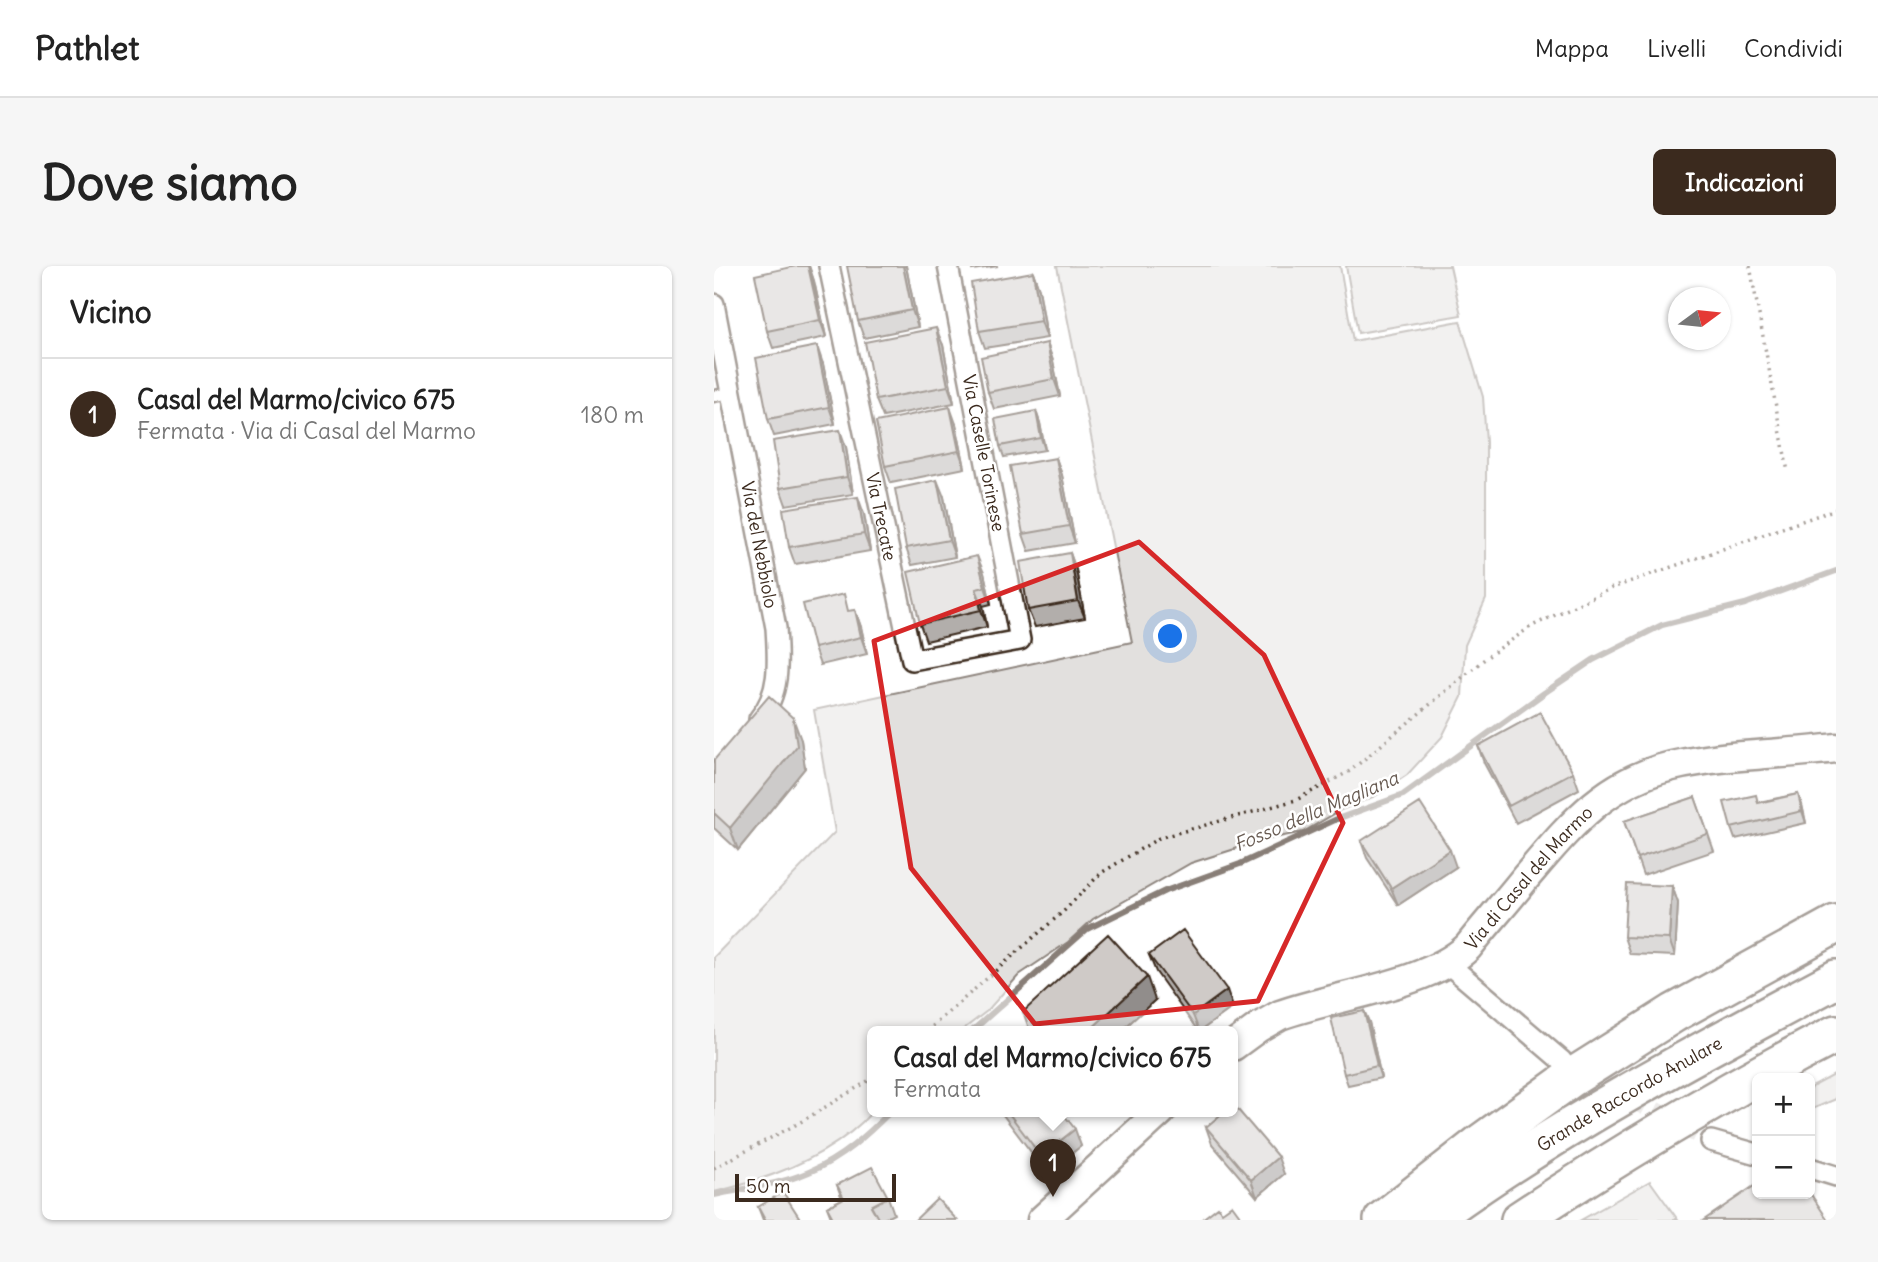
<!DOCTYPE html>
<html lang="it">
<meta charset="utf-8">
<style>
:root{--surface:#fff;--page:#f6f6f6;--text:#222;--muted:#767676;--line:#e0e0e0;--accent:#3b2a1e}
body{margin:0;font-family:Delius,sans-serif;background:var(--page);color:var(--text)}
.controls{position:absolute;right:21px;bottom:21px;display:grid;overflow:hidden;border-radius:10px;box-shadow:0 2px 5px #0004}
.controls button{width:63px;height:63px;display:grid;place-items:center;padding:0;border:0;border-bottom:2px solid var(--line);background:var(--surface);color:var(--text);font:35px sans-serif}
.compass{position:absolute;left:954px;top:21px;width:63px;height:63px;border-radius:50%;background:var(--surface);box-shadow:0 2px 5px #0004;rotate:75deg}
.scale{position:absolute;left:21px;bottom:18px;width:161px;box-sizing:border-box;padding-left:7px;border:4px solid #3b2a1e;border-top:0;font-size:19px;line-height:24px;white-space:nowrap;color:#3b2a1e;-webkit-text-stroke:5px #fff;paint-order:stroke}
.you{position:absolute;left:457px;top:371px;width:24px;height:24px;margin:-18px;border:5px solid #fff;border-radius:50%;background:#1a73e8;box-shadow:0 0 0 10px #1a73e833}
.badge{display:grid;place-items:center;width:46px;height:46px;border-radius:50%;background:var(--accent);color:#fff;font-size:23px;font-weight:700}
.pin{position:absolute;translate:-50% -58px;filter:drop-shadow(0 2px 4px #0008)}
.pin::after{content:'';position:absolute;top:37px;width:24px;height:21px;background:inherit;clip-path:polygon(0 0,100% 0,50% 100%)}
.popup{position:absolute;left:153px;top:760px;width:371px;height:91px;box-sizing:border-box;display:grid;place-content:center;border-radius:10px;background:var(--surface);filter:drop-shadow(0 2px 5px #0005);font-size:23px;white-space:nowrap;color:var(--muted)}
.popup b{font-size:26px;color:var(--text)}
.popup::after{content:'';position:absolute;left:50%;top:100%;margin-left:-14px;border:14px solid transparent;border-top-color:var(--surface)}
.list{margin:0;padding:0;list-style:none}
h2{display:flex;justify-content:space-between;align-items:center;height:91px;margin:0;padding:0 28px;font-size:30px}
h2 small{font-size:23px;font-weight:400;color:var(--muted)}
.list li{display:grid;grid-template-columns:46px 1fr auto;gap:21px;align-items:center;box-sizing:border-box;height:112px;padding:0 28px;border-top:2px solid var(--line)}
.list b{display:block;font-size:26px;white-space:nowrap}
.list p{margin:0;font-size:23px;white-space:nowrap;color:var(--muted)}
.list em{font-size:23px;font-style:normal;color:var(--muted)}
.map{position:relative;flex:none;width:1122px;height:954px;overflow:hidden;border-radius:10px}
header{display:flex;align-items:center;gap:42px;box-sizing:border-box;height:98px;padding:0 35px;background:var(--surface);border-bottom:2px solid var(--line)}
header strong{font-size:33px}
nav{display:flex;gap:38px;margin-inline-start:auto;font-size:24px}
.intro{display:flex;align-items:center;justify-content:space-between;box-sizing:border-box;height:168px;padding:0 42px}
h1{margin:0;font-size:49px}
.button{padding:18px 32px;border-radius:10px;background:var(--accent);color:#fff;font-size:24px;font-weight:700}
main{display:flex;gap:42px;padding:0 42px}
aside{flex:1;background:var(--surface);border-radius:10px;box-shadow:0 2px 5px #0004}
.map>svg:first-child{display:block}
.green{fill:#e2e0de;stroke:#8e857e;stroke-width:2}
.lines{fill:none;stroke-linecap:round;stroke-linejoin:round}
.stream{stroke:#887e77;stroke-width:6}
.minor-tunnel{stroke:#d8d4d2;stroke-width:19;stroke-dasharray:19 10;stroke-linecap:butt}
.service-casing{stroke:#3b2a1e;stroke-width:15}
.minor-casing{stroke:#3b2a1e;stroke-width:24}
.secondary-casing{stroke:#3b2a1e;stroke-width:33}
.motorway-casing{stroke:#3b2a1e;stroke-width:42}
.path{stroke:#3b2a1e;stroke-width:3.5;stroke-dasharray:2 5;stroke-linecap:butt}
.service{stroke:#fff;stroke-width:10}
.minor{stroke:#fff;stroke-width:19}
.secondary{stroke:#fff;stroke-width:28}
.motorway{stroke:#fff;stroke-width:37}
.wall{fill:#b2aeab;stroke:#3b2a1e;stroke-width:2}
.shaded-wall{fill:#918d8b;stroke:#3b2a1e;stroke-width:2}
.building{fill:#cfcac7;stroke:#3b2a1e;stroke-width:2}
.marked{fill:none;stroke:#d62828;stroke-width:5;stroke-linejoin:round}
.labels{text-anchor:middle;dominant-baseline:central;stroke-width:5;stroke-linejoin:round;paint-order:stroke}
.street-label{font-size:18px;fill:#3b2a1e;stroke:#fff}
.water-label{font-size:19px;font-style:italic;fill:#685b52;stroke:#fff}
</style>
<header>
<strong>Pathlet</strong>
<nav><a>Mappa</a><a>Livelli</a><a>Condividi</a></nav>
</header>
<div class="intro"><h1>Dove siamo</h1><a class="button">Indicazioni</a></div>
<main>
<aside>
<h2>Vicino<small></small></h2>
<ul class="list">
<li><span class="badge">1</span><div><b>Casal del Marmo/civico 675</b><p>Fermata · Via di Casal del Marmo</p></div><em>180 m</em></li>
</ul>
</aside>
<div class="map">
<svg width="1122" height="954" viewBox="0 0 1122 954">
<rect width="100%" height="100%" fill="#fff"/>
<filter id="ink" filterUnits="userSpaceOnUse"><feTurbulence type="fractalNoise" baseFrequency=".0143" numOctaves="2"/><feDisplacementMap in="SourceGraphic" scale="14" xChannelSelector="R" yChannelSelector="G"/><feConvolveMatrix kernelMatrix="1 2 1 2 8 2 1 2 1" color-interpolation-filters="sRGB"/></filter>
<g filter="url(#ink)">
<!-- green -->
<path class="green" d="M343,0H626L639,75L746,55L769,131L772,176V333L751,379L748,431L728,471L693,509L661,530L627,544L589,566L546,575L477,597L379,653L354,676L305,709L273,745L247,765H159V845C120,889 56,913 0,926V691L121,566L100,444L418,376Z
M632,0H736L747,49L644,67Z
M1122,808V833L1096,844V822Z
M936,915L964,954H867Z"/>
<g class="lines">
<!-- stream -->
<path class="stream" d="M258,765L373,663L451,625L526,598L623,553L689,529L830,427L879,394L948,359L1031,338L1122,305
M0,929C31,922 65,919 95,906C127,893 153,869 177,845"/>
<!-- minor-tunnel -->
<path class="minor-tunnel" d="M864,804L997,875"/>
<defs>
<path id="service" d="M0,130L16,127"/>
<g id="minor">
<path id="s1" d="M115,0L198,394L306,374L234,0"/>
<path id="s2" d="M0,38L62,362C64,394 67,427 45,453"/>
<path d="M733,697L848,795"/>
<path d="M997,875L1043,888"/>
<path d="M1096,902L1122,910"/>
</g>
<g id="secondary">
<path id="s3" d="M519,780L545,761L566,749C621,729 713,720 754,681C773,657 793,635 812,611C855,561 890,516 958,500C1011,488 1067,489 1122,482"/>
<path d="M328,954L447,845"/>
</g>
<g id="motorway">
<path d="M669,954L767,877L857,812L960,747L1122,658"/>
<path id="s4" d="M716,954C843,861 983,787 1122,713"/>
<path d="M806,954C908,887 1013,824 1122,768"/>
</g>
</defs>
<!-- service casing -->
<use href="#service" class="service-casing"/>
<!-- minor casing -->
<use href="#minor" class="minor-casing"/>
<!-- secondary casing -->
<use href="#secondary" class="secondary-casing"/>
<!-- motorway casing -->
<use href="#motorway" class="motorway-casing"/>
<!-- path -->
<path class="path" d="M1036,0L1074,206
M213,765L351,644L387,607L445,572L582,534L636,505L773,391L818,360L898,322L1122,243
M0,902L85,857L159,812"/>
<!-- service -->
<use href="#service" class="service"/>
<!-- minor -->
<use href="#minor" class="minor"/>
<!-- secondary -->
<use href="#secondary" class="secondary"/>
<!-- motorway -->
<use href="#motorway" class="motorway"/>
</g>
<!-- wall -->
<path class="wall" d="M95,0L100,15L112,71L59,82L53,65Z
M192,0L204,61L150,72L144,55Z
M257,0H284L258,4Z
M319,6L325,23L333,72L271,82L265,65Z
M333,77L339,95L346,130L280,143L274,126Z
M229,79L240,137L169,151L162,134Z
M109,98L121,158L60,170L54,153Z
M322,145L326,157L331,184L290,191L286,180Z
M242,158L251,202L177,217L171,200Z
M132,181L139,228L72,239L66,222Z
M342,192L348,209L361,277L315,285L309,268Z
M230,231L241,291L198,299L192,282Z
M150,248L156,285L81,298L75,281Z
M356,287L362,304L371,352L321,361L314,344Z
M270,307L277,338L269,340L273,361L212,375L206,358Z
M141,344L147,361L153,388L106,399L100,382L136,345Z
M87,474L91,502L24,584L0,562V494Z
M764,480L859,506L865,523L802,557L770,497Z
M1084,528L1088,539L1092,557L1021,573L1017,562L1045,536Z
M981,531L1000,585L929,609L910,555Z
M647,575L742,601L684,639L653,592Z
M958,620L964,637L961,690L916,688L910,671Z
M435,689L519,741L486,765H484L442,706Z
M441,734L407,765H316L309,746Z
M650,745L655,756L667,812L634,819L630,808Z
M286,845H347L367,880L333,907Z
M492,861L570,908L543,931L498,878Z
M123,919L174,931L180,948L168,954H118L113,941L128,933Z
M44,941L85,951L86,954H49Z"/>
<!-- shaded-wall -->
<path class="shaded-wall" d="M95,0L100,15L112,71L106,54Z
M189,0H192L204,61L198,44Z
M319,6L325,23L333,72L327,55Z
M222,62L229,79L240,137L234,120Z
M333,77L339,95L346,130L340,113Z
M103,80L109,98L121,158L115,141Z
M236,141L242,158L251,202L245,185Z
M322,145L326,157L331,184L327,172Z
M126,164L132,181L139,228L133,211Z
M342,192L348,209L361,277L355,260Z
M223,214L230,231L241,291L235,274Z
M144,231L150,248L156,285L150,268Z
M356,287L362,304L371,352L364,335Z
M263,290L270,307L277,338L271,321Z
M262,323L269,340L273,361L267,344Z
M141,344L147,361L153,388L147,371Z
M79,452L87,474L91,502L24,584L16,562Z
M1084,528L1088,539L1092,557L1088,545Z
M736,584L742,601L684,639L677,622Z
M958,620L964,637L961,690L955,673Z
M433,711L441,734L407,765H375Z
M513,724L519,741L486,765H485L479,749Z
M650,745L655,756L667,812L663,800Z
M361,863L367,880L333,907L327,890Z
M564,891L570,908L543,931L537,914Z"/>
<!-- building -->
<path class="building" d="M82,0H94L106,54L53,65L41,9Z
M133,0H189L198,44L144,55Z
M319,6L327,55L265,65L257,17Z
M222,62L234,120L162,134L151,76Z
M333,77L340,113L274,126L267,91Z
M103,80L115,141L54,153L42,92Z
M236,141L245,185L171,200L162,156Z
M322,145L327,172L286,180L281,153Z
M126,164L133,211L66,222L59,175Z
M342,192L355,260L309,268L296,200Z
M223,214L235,274L192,282L181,223Z
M144,231L150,268L75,281L69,243Z
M356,287L364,335L314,344L306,296Z
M263,290L271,321L262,323L267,344L206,358L194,306Z
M130,328L134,345L141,344L147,371L100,382L89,338Z
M55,430L79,452L83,480L16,562L0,547V494Z
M826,446L859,506L795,540L764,480Z
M1084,528L1088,545L1017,562L1010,536L1042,529L1044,537Z
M981,531L994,568L923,592L910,555Z
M706,537L736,584L677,622L647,575Z
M913,618L958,620L955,673L910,671Z
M469,664L513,724L479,749L435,689Z
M394,668L433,711L375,765H326L309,746Z
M650,745L663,800L630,808L617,752Z
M519,838L564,891L537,914L492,861L511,845H519Z
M293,845H347L361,863L327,890Z
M158,901L174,931L157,940L165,954H120L113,941L130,932L123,919Z
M1043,918V928L1096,927L1114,954H990Z
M69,926L85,951L80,954H51L44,941Z
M223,933L243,954H201Z
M518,939L529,954H487L504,941L508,946Z"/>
</g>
<!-- marked area -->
<path d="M0 0H1122V954H0ZM425,276L550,389L629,557L544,735L321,758L197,602L160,375Z" fill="#fff" fill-opacity=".55" fill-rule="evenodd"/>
<path class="marked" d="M425,276L550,389L629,557L544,735L321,758L197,602L160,375Z"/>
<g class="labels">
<!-- street labels -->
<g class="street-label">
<text transform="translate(270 187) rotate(79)">Via Caselle Torinese</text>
<text stroke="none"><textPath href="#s1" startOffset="256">Via Trecate</textPath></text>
<text stroke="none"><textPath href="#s2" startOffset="245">Via del Nebbiolo</textPath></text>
<text stroke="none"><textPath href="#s3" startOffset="350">Via di Casal del Marmo</textPath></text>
<text stroke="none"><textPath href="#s4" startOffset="236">Grande Raccordo Anulare</textPath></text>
</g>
<!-- water labels -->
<g class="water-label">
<text transform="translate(602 545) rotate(-23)">Fosso della Magliana</text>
</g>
</g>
</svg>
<div class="controls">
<button>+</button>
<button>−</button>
</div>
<svg class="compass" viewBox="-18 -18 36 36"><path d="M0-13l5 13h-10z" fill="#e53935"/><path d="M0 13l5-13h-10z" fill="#767676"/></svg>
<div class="scale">50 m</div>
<div class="you"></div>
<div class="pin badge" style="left:339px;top:931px">1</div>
<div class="popup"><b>Casal del Marmo/civico 675</b>Fermata</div>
</div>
</main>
